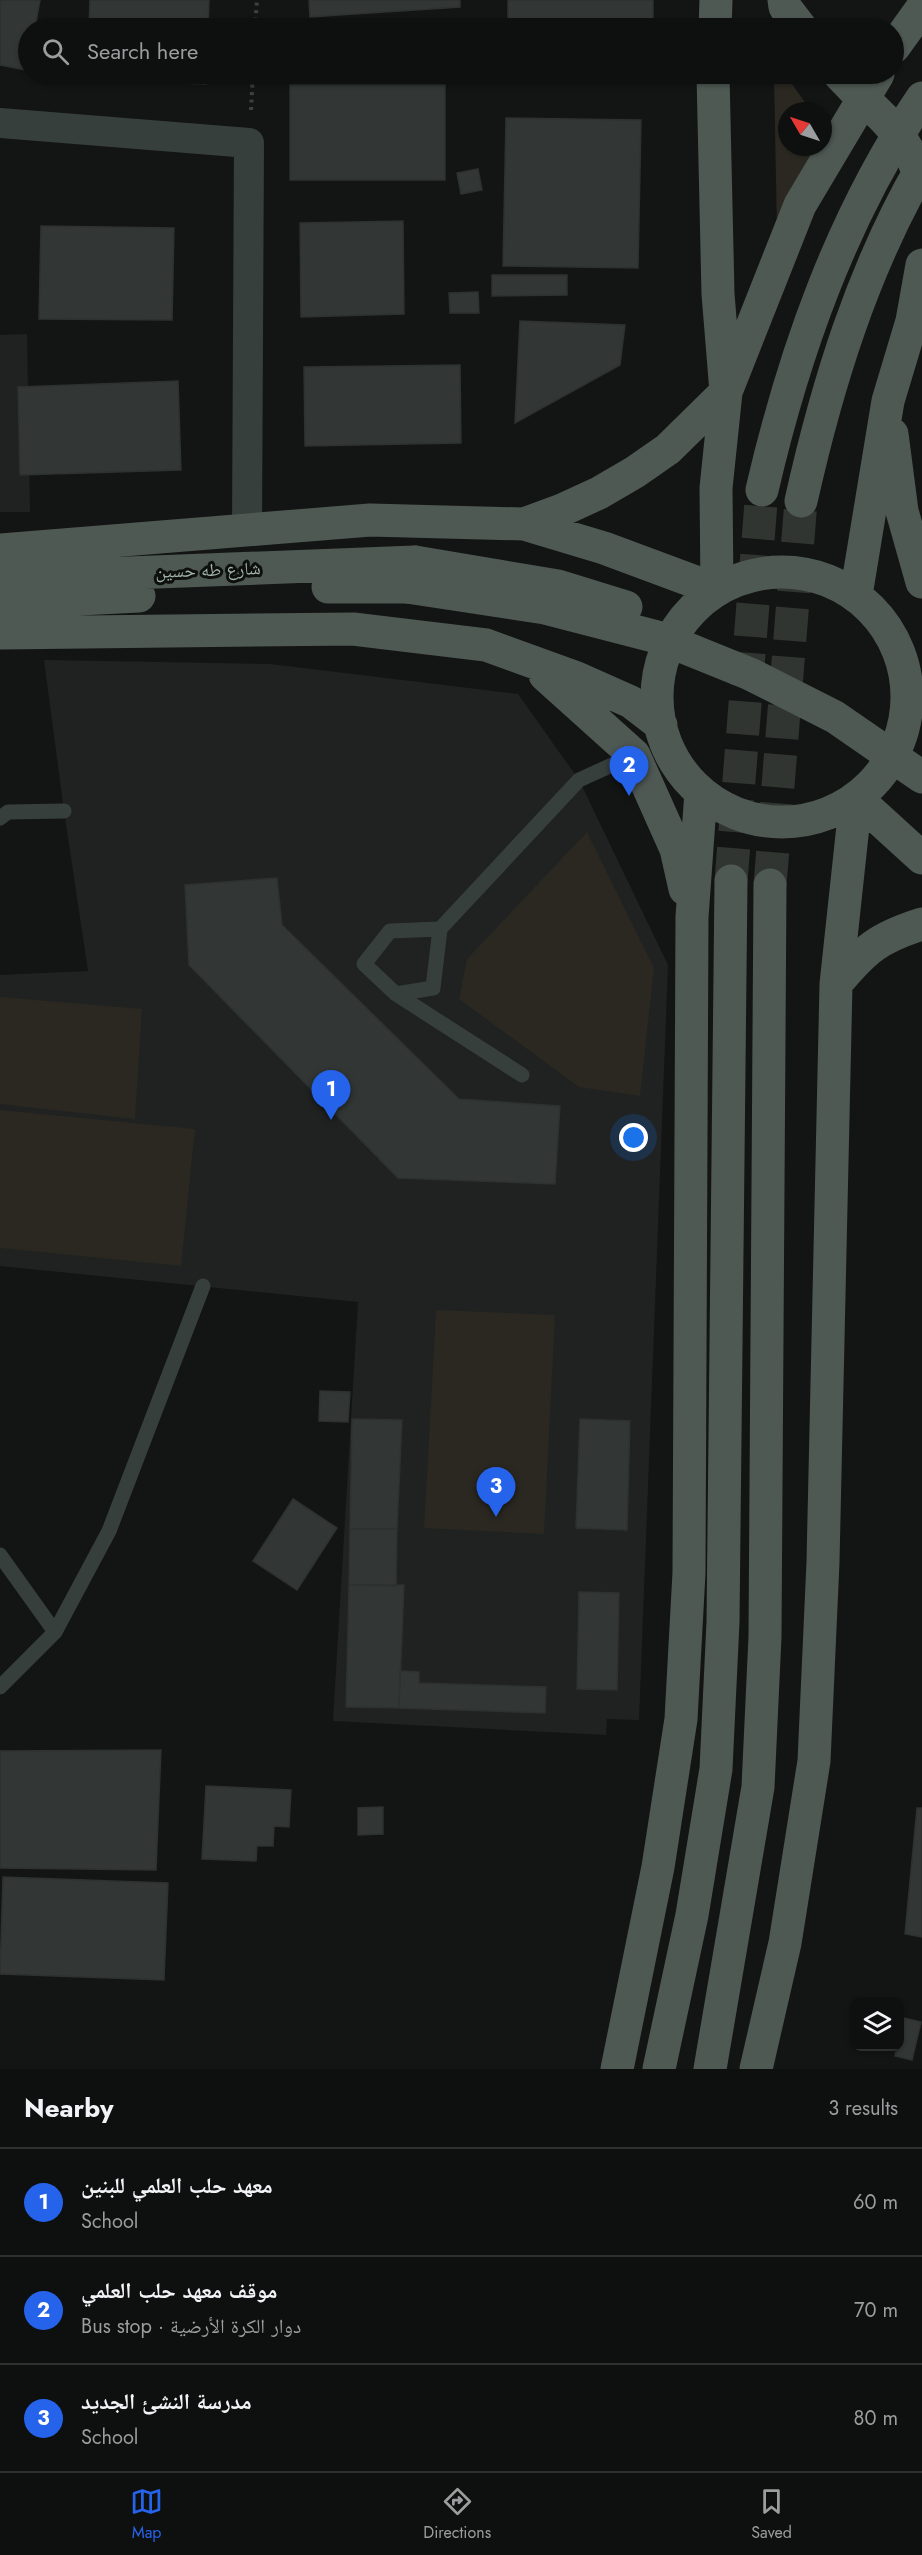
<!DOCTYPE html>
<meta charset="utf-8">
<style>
:root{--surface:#0e100f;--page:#1c1e1d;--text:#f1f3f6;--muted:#9b9d9e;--line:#2e302f;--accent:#2563eb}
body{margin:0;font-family:Jost,"Noto Naskh Arabic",sans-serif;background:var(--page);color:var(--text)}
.controls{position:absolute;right:18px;bottom:18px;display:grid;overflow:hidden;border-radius:12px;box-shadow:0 2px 4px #0004}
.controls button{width:54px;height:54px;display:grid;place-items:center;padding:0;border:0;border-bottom:2px solid var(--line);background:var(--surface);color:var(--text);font:30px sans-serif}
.compass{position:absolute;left:778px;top:102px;width:54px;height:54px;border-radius:50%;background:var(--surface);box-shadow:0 2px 4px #0004;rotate:309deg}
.you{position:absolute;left:634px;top:1138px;width:21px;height:21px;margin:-15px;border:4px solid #fff;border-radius:50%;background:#1a73e8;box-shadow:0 0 0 9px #1a73e833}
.badge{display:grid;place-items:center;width:39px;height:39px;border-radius:50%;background:var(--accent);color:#fff;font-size:20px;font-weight:700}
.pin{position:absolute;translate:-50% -50px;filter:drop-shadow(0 2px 3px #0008)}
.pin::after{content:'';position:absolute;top:32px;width:21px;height:18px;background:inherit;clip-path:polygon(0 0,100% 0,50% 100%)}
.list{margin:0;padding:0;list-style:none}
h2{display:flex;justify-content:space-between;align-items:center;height:78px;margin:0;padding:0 24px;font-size:26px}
h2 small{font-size:20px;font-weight:400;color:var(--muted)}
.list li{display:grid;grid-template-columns:39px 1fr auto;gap:18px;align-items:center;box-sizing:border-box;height:108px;padding:0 24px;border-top:2px solid var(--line)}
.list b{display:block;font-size:22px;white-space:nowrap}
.list p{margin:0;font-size:20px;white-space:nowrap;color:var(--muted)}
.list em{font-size:20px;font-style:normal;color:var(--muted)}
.icon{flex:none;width:33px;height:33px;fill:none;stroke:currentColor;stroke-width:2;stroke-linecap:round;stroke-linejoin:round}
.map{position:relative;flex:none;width:922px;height:2069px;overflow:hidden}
.search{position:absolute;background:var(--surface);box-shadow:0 2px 4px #0004;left:18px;right:18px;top:18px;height:66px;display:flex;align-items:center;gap:15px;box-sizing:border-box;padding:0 21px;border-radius:33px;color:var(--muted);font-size:22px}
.sheet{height:402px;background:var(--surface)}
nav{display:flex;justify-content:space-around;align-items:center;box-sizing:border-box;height:84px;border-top:2px solid var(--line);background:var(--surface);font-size:16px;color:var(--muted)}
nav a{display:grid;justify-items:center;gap:3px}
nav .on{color:var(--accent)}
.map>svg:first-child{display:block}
.built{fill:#1f2221}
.green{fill:#2a2821}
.building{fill:#323735;stroke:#2d312f;stroke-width:1.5}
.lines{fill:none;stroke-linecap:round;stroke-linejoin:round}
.primary-tunnel{stroke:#303532;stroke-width:33;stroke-dasharray:33 16;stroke-linecap:butt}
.path{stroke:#3b433e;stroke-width:4;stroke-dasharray:3 4.5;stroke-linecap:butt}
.lane{stroke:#373f3c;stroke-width:15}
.street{stroke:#373f3c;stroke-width:30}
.primary{stroke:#4f5954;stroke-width:33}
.primary-bridge{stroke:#4f5954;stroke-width:33}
.labels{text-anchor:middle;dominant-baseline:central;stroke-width:6;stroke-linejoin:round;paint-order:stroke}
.street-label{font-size:18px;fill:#a3b6aa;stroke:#0e100f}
</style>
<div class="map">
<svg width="922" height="2069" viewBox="0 0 922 2069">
<rect width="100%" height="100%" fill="#131514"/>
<!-- built -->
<path class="built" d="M27,334L30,512H0V335Z
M44,660L270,664L518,694L579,780L668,965L639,1720L607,1719L606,1735L333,1721L358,1302L0,1266V975L88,971L64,811Z"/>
<!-- green -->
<path class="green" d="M774,74H785L811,111H787V147H823L777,231Z
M587,832L654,968L640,1096L579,1087L459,999L467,959Z
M0,997L142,1009L135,1119L0,1104Z
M0,1110L195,1129L181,1266L0,1248Z
M436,1310L555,1315L544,1534L424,1528Z"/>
<!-- building -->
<path class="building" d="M0,0H40L35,28H28L26,70L0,65Z
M90,0H209L208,28H89Z
M309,0H460V7L310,17Z
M508,0H653V28H508Z
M87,74H206V84L87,80Z
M509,74H653V76L509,77Z
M290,85H445V180H290Z
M506,118L641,120L638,268L503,266Z
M478,169L482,190L461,194L457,173Z
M403,221L404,314L301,317L300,223Z
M41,226L174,228L172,320L39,319Z
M492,275H567V295L492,296Z
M478,292L479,313H450L449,293Z
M520,321L625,325L620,365L515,423Z
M460,365L461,443L305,446L304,367Z
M178,381L181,470L20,475L18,387Z
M277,878L282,925L459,1099L560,1106L555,1184L398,1178L189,965L185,885Z
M320,1391L350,1392L348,1422L319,1421Z
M352,1419L402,1420L397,1529H350Z
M580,1419L630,1421L627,1530L576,1528Z
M293,1499L337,1528L297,1590L253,1561Z
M350,1529H397L396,1586L349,1585Z
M349,1585H404L399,1708L346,1707Z
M579,1592L619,1593L617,1690L577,1689Z
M400,1671L419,1672V1683L546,1687L545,1713L399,1708Z
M161,1750L156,1870L0,1868V1751Z
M206,1786L291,1790L289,1827L274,1826L273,1846H257L256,1861L202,1859Z
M383,1807V1834L358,1835V1808Z
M917,1808H922V1937L905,1934Z
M3,1877L168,1883L164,1980L0,1974Z
M904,2018L921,2022L912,2060L895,2056L897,2046H900Z"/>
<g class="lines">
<!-- primary-tunnel -->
<path class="primary-tunnel" d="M731,881L762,490
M770,885L801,501"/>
<!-- path -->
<path class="path" d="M255,28L257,0
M251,110L253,74"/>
<!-- lane -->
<path class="lane" d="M0,818L8,812L64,811
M440,929L390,931L364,964L396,994L522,1075
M396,994L433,988L440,929L579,780L634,755
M0,1555L55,1632
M0,1687L55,1632L109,1531L203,1286"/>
<!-- street -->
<path class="street" d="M0,123L249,143L247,529"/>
<!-- primary -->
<path class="primary" d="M784,0L785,7L801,28
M715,28L716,0
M894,47L922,8
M713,74L718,294L726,392L716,488L717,590
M839,74L863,99
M912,321L922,265
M892,434L902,511L922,582
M762,490C794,352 842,216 922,98
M801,501C827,385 862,271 922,167
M524,524L562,510L599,493L635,472L668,449L726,392L800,205L878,74
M0,550L370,520L524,524L604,548L717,590
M657 697a125 125 0 1 1 250 0a125 125 0 1 1-250 0Z
M0,578L415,562
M328,587H407
M856,595L888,401L912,321L922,303
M0,603L139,596
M0,633L353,629L486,645L577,678L631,702L661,725
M545,675L634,755L676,849L685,889
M856,798L922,858
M836,984C865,949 878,938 922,924
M617,2069L658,1867L681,1719L689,1573L692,917L701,792
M659,2069L692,1915L716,1769L723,1622L731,881
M710,2069L758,1787L765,1637L770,885
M756,2069L785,1943L814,1761L823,1562L836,984L856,798"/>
<!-- primary-bridge -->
<path class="primary-bridge" d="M863,99C891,123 913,148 922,185
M415,562L558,586L626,607
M407,587L545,608L661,638L750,674L835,717L922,777"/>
</g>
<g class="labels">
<!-- street labels -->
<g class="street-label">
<text transform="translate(208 570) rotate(-2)">شارع طه حسين</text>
</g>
</g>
</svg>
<div class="controls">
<button><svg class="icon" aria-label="layers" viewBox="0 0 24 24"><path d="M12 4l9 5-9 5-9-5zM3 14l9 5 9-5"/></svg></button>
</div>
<svg class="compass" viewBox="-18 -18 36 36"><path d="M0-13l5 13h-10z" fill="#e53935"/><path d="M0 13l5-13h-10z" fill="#9b9d9e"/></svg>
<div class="you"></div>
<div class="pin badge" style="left:331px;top:1120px">1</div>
<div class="pin badge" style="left:629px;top:796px">2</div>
<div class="pin badge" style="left:496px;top:1517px">3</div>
<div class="search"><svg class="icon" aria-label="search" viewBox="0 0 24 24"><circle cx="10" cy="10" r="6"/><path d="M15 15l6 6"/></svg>Search here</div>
</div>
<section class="sheet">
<h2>Nearby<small>3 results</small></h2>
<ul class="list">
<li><span class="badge">1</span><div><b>معهد حلب العلمي للبنين</b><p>School</p></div><em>60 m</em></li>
<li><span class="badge">2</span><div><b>موقف معهد حلب العلمي</b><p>Bus stop · دوار الكرة الأرضية</p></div><em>70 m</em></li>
<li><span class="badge">3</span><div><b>مدرسة النشئ الجديد</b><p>School</p></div><em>80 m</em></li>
</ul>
</section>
<nav>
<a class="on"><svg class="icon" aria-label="map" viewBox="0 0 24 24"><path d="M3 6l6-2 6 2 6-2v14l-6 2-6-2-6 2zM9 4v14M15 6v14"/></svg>Map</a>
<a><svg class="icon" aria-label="directions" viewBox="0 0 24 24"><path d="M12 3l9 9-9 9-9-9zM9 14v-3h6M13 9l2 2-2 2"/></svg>Directions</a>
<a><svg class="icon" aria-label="saved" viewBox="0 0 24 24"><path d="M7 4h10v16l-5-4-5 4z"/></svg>Saved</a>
</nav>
